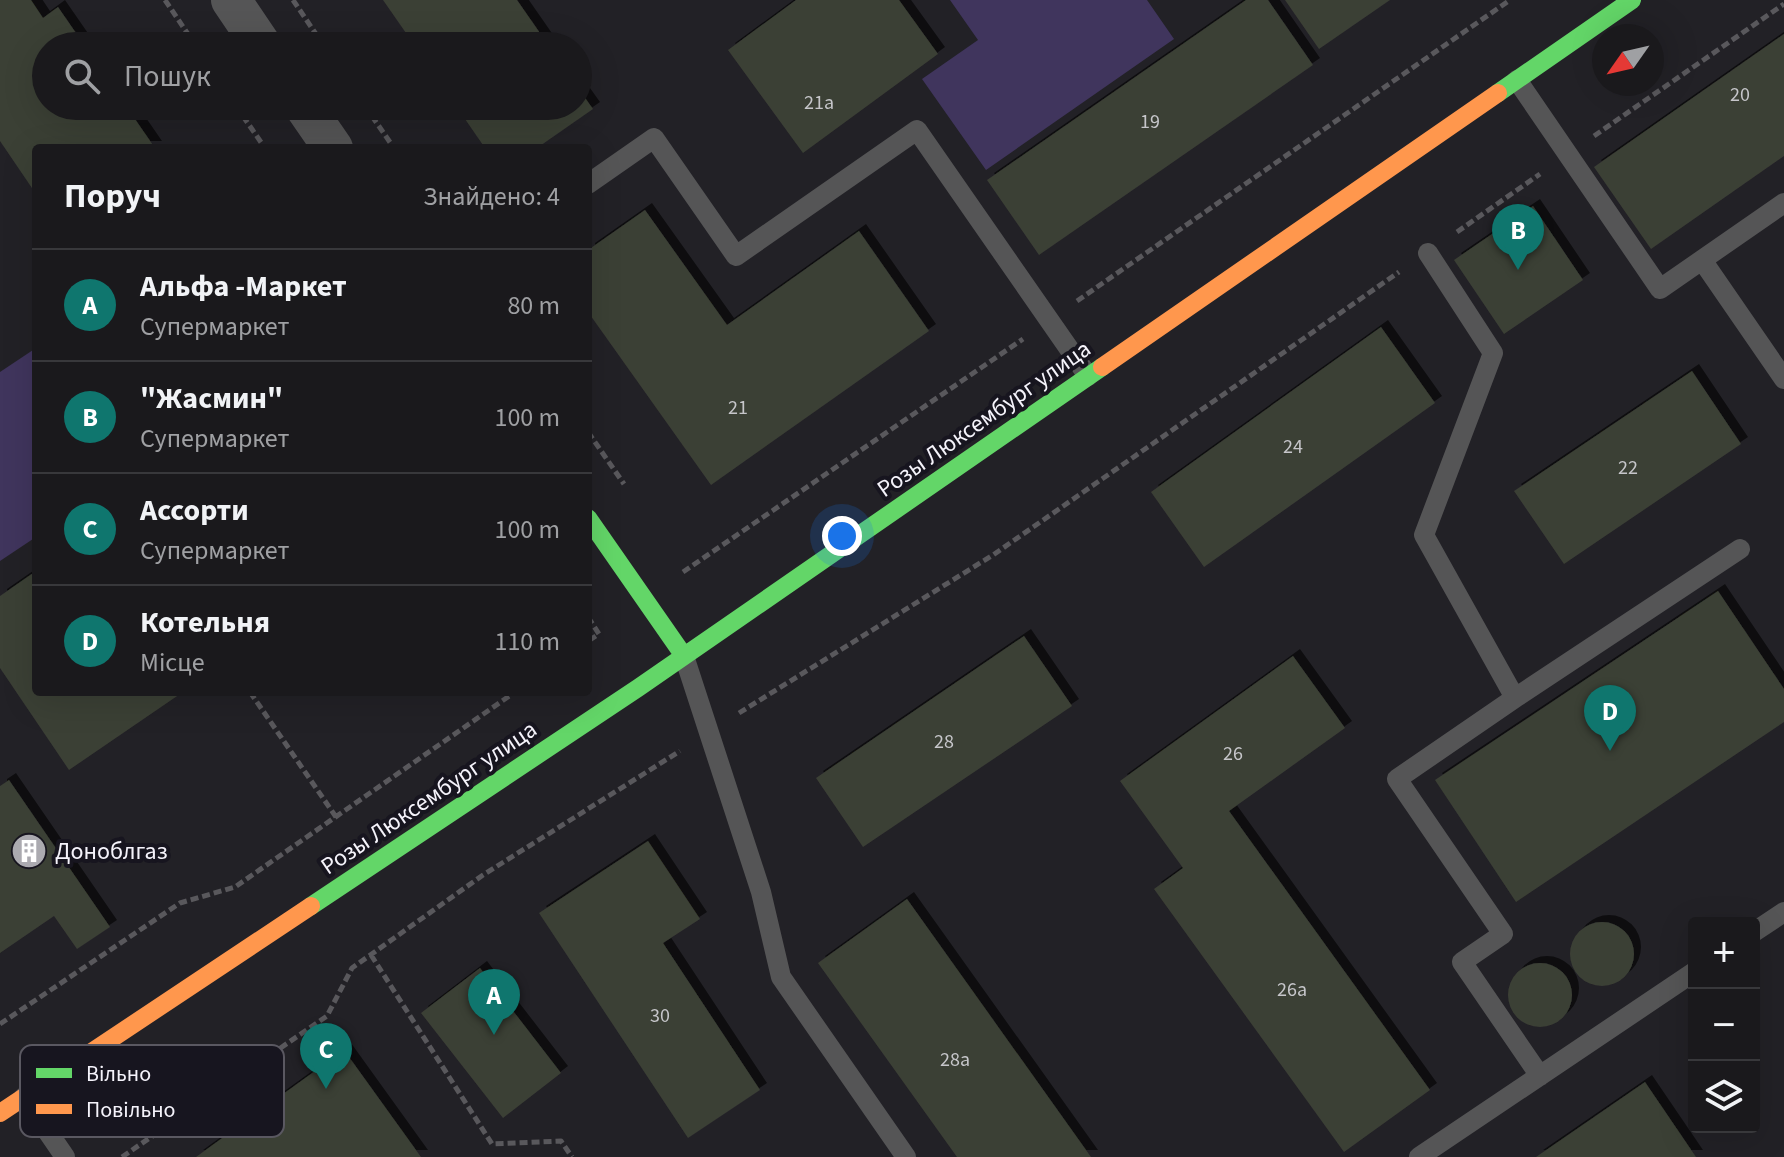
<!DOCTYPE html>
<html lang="uk">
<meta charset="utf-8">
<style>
:root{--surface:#1a191c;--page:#232225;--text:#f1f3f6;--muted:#9fa0a3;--line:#38383b;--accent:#0f766e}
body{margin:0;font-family:"Source Sans 3",sans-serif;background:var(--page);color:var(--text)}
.controls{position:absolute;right:24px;bottom:24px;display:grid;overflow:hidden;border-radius:8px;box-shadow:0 8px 32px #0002}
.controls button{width:72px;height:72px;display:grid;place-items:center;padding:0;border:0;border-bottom:2px solid var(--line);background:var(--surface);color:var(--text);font:40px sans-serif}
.compass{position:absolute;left:1592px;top:24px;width:72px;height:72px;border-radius:50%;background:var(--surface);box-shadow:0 8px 32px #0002;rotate:236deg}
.you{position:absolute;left:842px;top:536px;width:28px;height:28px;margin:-20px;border:6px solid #fff;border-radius:50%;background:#1a73e8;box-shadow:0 0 0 12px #1a73e833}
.badge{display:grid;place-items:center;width:52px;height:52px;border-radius:50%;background:var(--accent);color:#fff;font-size:26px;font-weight:700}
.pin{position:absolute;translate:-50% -66px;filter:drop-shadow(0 2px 4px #0008)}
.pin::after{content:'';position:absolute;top:42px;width:28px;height:24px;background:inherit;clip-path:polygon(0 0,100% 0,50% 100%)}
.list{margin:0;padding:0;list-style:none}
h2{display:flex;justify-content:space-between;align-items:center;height:104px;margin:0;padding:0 32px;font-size:34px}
h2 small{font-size:26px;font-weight:400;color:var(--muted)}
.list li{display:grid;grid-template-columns:52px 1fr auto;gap:24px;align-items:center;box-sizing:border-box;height:112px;padding:0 32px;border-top:2px solid var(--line)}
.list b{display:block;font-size:30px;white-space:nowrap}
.list p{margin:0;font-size:26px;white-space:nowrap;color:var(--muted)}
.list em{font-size:26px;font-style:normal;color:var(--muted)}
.icon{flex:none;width:44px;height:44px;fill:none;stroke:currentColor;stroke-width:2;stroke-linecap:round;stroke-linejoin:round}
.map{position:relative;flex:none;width:1784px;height:1157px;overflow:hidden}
.search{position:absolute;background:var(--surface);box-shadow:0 8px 32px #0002;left:32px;top:32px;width:560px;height:88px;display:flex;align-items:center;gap:20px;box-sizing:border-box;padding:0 28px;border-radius:44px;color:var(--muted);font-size:30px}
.panel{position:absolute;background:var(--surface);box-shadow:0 8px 32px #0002;left:32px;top:144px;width:560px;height:552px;border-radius:8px}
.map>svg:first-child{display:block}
.green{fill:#40355d}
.building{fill:#3b3f35;filter:url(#shadow)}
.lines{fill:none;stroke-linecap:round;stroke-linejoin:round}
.path{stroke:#59585c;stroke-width:5;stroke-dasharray:8 4;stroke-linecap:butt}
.lane{stroke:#555556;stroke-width:20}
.street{stroke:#555556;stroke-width:40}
.fast{stroke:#63d668;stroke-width:18}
.slow{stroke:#ff974d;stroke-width:18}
.labels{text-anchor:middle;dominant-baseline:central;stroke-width:8;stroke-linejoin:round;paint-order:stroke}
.number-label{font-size:20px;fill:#c6c6ca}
.street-label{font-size:24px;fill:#f5f3fb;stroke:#17151f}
.poi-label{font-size:24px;fill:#f5f3fb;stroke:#17151f;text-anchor:start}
.key{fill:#17151f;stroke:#5a5861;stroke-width:2}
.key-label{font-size:22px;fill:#f5f3fb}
</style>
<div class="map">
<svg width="1784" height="1157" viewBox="0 0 1784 1157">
<defs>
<filter id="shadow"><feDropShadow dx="7" dy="-7" stdDeviation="0" flood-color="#0009"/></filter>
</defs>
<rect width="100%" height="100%" fill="#222126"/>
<!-- green -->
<path class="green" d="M950,0H1147L1174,39L986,170L922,79L978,40Z
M36,348V537L0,561V372Z"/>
<!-- building -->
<path class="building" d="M0,0H31L43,18L58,7L85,46H46V106H126L155,148H36V194L0,141Z
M383,0H517L549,46H415Z
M796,0H899L938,54L803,153L728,50Z
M1246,0H1268L1313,65L1039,255L987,180Z
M1285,0H1390L1319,49Z
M1784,34V156L1651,249L1594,167Z
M578,88L593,109L537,148H485L456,106H578Z
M1533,206L1583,280L1504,334L1454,260Z
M645,210L727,325L859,231L929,331L711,485L588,312V250Z
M1381,327L1435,403L1204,567L1151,492Z
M1692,371L1741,444L1564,564L1514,491Z
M36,571V692H183L69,770L0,668V596Z
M1718,591L1784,689V722L1516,902L1435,780Z
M1024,636L1072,706L863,847L816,778Z
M1293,656L1345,728L1229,811L1430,1090L1344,1152L1154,889L1183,868L1120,781Z
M9,780L110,927L77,949L54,916L0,953V786Z
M648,841L700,919L663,943L760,1090L688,1138L539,913Z
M907,899L1091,1157H957L818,963Z
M1570 954a32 32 0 1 1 64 0a32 32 0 1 1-64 0Z
M1508 995a32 32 0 1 1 64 0a32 32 0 1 1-64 0Z
M480,968L561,1073L503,1118L421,1013Z
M344,1050L421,1157H196Z
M1645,1082L1696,1157H1536Z"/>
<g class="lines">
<!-- path -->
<path class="path" d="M165,0L196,46
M293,0L324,46
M236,106L265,148
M365,106L394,148
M1594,136L1784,4
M1457,232L1540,174
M1077,301L1510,0
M588,432L624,484
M683,572L1023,339
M588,617L599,634L588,641
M250,692L336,817
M739,713L993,555L1399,272
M371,955L492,1144L561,1141L572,1157
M0,1024L180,903L235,887L515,692
M122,1157L327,1016L352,968L483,875L680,751"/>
<!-- lane -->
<path class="lane" d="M1517,80L1660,289L1784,203
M588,184L654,138L736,256L917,130L1088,376
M1428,253L1493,353L1424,535L1515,698L1740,549
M1702,260L1784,379
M684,656L761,892L781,977L906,1157
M1515,698L1397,779L1503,934L1462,962L1540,1076
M1754,932L1784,912
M24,1097L65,1157
M1419,1157L1694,972"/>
<!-- street -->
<path class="street" d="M231,0L262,46
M304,106L333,148"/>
<!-- fast -->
<path class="fast" d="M1498,93L1632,0
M588,518L684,656
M311,906L638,688L1102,367"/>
<!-- slow -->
<path class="slow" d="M1102,367L1498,93
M0,1113L311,906"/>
</g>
<!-- icons -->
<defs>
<symbol id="building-disc" viewBox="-11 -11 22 22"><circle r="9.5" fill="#abaab0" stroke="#17151f"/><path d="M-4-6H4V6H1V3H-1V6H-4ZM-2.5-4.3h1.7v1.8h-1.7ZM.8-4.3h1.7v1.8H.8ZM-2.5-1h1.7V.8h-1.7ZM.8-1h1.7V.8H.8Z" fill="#fff"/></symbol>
</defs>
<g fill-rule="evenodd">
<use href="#building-disc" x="9" y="831" width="40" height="40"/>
</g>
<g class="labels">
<!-- number labels -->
<g class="number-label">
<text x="1740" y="95">20</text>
<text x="819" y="103">21а</text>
<text x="1150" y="122">19</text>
<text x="738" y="408">21</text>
<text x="1293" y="447">24</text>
<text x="1628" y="468">22</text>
<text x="944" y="742">28</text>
<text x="1233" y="754">26</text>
<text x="1292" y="990">26а</text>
<text x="660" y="1016">30</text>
<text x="955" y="1060">28а</text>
</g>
<!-- street labels -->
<g class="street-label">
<text transform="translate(984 419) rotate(-35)">Розы Люксембург улица</text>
<text transform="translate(429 798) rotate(-34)">Розы Люксембург улица</text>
</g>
<!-- poi labels -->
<g class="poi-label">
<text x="55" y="851">Доноблгаз</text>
</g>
</g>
<!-- legend -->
<rect x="20" y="1045" width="264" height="92" rx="12" class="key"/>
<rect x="36" y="1068" width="36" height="10" fill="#63d668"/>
<rect x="36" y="1104" width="36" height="10" fill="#ff974d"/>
<g class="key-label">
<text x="86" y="1081">Вільно</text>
<text x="86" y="1117">Повільно</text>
</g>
</svg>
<div class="controls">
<button>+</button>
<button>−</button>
<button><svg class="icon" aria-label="layers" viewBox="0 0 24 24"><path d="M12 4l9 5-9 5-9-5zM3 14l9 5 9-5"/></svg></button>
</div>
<svg class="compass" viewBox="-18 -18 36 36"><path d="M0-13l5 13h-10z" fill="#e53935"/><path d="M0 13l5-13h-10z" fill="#9fa0a3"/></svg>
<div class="you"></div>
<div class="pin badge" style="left:494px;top:1035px">A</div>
<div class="pin badge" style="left:1518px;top:270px">B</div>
<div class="pin badge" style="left:326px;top:1089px">C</div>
<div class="pin badge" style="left:1610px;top:751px">D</div>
<div class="search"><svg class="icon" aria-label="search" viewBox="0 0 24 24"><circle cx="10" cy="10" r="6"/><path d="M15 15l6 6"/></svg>Пошук</div>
<section class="panel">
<h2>Поруч<small>Знайдено: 4</small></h2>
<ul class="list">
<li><span class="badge">A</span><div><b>Альфа -Маркет</b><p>Супермаркет</p></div><em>80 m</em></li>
<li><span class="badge">B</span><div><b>&quot;Жасмин&quot;</b><p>Супермаркет</p></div><em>100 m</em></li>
<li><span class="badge">C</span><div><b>Ассорти</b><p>Супермаркет</p></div><em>100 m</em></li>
<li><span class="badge">D</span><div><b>Котельня</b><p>Місце</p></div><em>110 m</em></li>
</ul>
</section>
</div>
